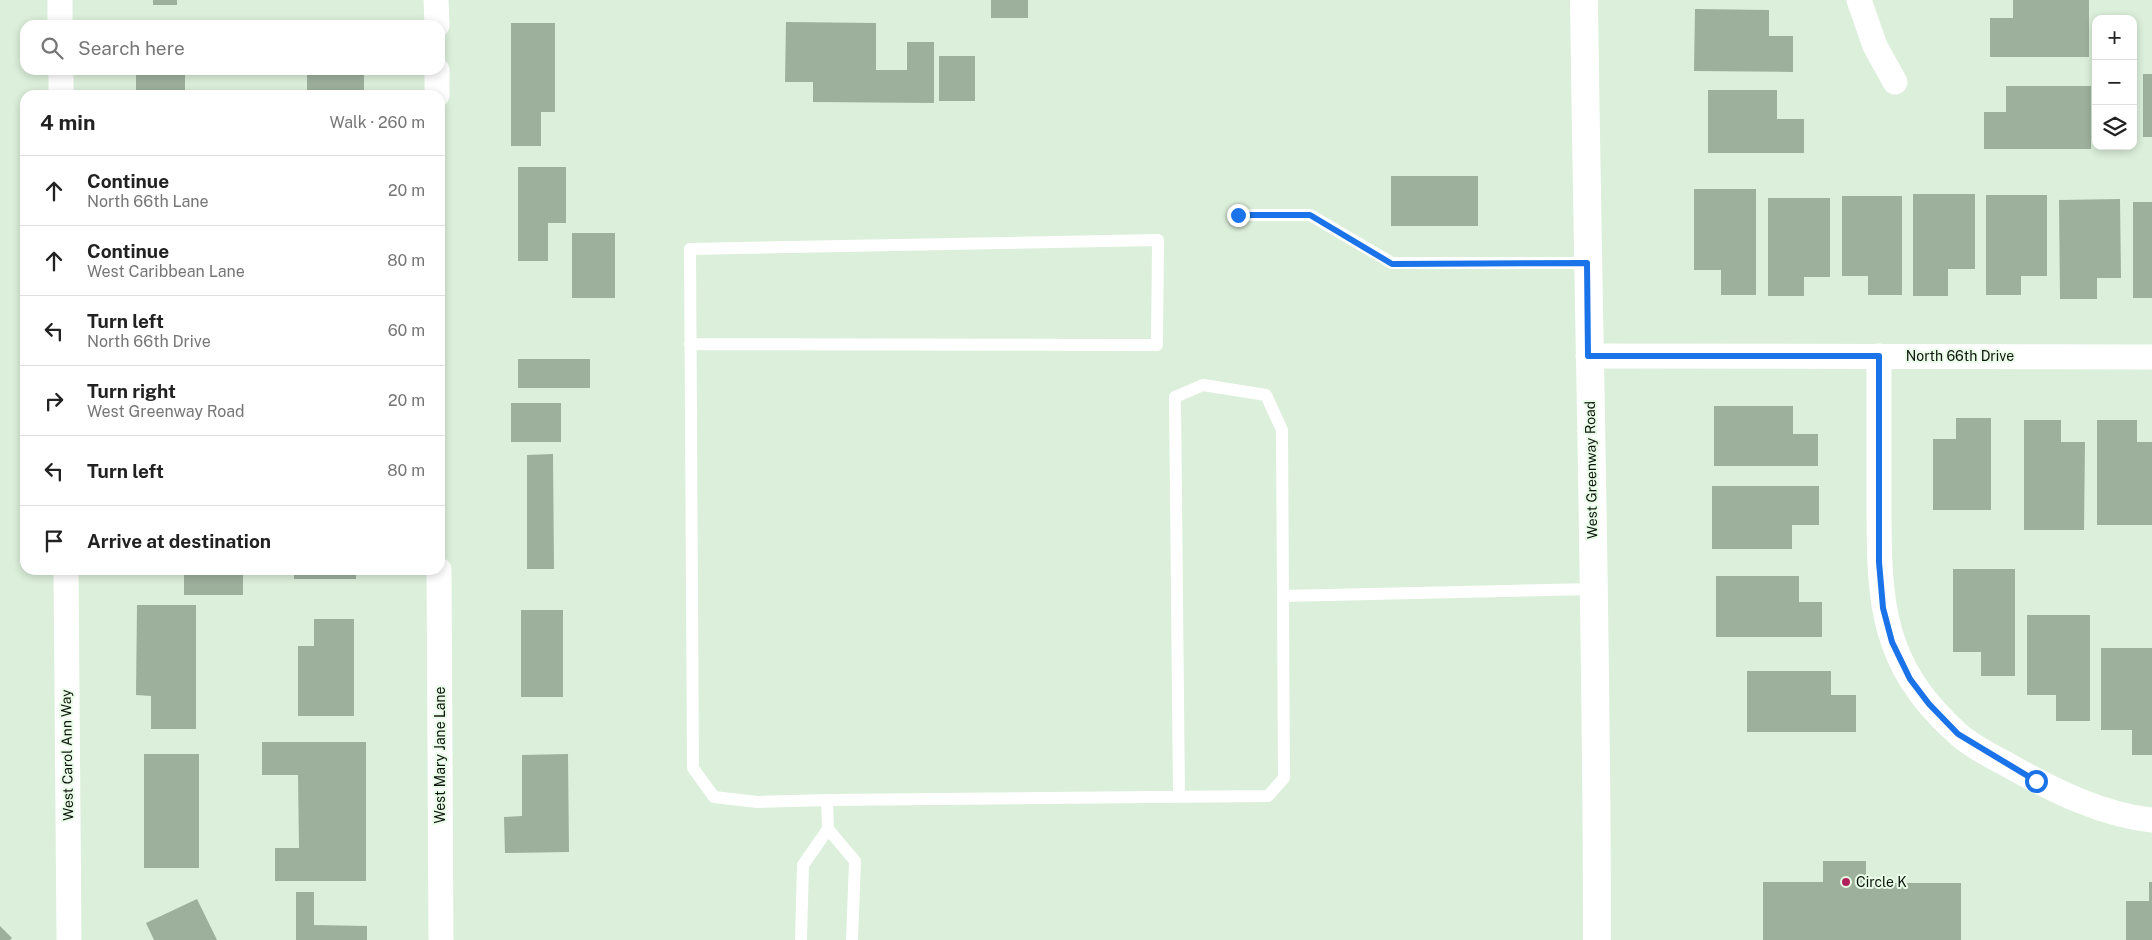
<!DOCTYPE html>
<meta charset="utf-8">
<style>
:root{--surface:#fff;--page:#f6f6f6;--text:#222;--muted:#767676;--line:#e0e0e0}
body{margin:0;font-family:"Public Sans",sans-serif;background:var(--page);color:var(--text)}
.controls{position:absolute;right:15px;top:15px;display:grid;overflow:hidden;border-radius:10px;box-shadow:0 2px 8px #0003}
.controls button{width:45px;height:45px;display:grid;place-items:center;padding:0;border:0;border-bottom:1px solid var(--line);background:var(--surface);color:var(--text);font:25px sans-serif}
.stop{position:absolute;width:15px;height:15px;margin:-11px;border:4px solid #1a73e8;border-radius:50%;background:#fff}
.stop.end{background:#1a73e8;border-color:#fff;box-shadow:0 1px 5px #0008}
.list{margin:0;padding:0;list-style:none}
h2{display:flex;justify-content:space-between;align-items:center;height:65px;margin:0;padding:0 20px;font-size:21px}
h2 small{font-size:16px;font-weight:400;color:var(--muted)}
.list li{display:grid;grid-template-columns:32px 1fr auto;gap:15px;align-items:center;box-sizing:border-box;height:70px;padding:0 20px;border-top:1px solid var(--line)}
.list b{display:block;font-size:19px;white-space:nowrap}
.list p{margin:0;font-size:16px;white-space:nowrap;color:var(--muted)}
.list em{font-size:16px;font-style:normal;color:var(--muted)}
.icon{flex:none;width:28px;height:28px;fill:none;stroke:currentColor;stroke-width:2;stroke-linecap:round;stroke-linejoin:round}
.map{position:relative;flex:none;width:2152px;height:940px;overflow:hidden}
.search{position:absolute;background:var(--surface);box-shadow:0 2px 8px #0003;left:20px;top:20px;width:425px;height:55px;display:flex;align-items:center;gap:12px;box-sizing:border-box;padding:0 18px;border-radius:15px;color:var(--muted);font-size:19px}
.panel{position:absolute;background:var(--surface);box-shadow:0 2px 8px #0003;left:20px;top:90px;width:425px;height:485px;border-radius:15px}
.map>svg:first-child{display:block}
.building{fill:#9db09c}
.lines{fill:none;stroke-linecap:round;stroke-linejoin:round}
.service{stroke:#fff;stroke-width:12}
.minor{stroke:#fff;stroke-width:25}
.secondary{stroke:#fff;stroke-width:28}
.route{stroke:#1a73e8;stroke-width:6}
.poi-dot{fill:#b02259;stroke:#e8fce7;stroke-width:2}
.labels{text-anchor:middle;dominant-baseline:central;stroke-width:4;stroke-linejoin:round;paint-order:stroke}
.street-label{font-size:14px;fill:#0b120b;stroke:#e8fce7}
.poi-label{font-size:14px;fill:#0b120b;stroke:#e8fce7;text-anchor:start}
</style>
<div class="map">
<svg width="2152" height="940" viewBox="0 0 2152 940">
<rect width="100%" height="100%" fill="#dbefda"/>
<!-- building -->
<path class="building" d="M153,0H177V5H153Z
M991,0H1028V18H991Z
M2013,0H2089V57H1990V18H2013Z
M1695,9L1769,10V36H1793V72L1694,71Z
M786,22L876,23V70H907V42H934V103L813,102V82H785Z
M511,23H555V112H541V146H511Z
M939,56H975V101H939Z
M136,70H185V95H136Z
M307,70H364V95H307Z
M2143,74H2152V137H2143Z
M2006,86H2091V149H1984V112H2006Z
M1708,90H1777V119H1804V153H1708Z
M518,167H566V223H548V261H518Z
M1391,176H1478V226H1391Z
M1694,189H1756V295H1721V270H1694Z
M1913,194H1975V269H1948V296H1913Z
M1986,195H2047V276H2021V295H1986Z
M1842,196H1902V295H1868V276H1842Z
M1768,198H1830V277H1804V296H1768Z
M2120,199L2121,278H2097V299H2060L2059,200Z
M2133,202H2152V298H2133Z
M572,233H615V298H572Z
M518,359H590V388H518Z
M511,403H561V442H511Z
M1714,406H1793V434H1818V466H1714Z
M1956,418H1991V510H1933V439H1956Z
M2024,420H2061V442H2085L2084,530H2024Z
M2097,420H2137V442H2152V525H2097Z
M553,454L554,569H527V455Z
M1712,486H1819V525H1792V549H1712Z
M1953,569H2015V676H1981V652H1953Z
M184,570H243V595H184Z
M294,570H356V579H294Z
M1716,576H1799V602H1822V637H1716Z
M137,605H196V729H151V696L136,695Z
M521,610H563V697H521Z
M2027,615H2090V721H2056V695H2027Z
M314,619H354V716H298V646H314Z
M2101,648H2152V755H2132V730H2101Z
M1747,671H1831V695H1856V732H1747Z
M262,742H366V881H275V848H299L298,775H262Z
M144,754H199V868H144Z
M568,754L569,852L505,853L504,817L522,816V755Z
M1823,861H1866V883H1961V940H1763V882H1823Z
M2149,882H2152V940H2126V901H2149Z
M296,892H314V925L367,926V940H296Z
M197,899L217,940H154L146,923Z
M0,926L12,938L10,940H0Z"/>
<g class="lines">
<!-- service -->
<path class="service" d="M1238,215H1310L1392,263H1587
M690,344L1157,345L1158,240L690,249L693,768L714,797L757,802L827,800
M1283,596L1594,589
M801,940L803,865L828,829
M852,940L855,861L828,829L827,800C974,798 1121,797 1268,796L1284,778L1282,430L1266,395L1203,385L1175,397L1179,797"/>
<!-- minor -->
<path class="minor" d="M60,0V25
M436,0L437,25
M1859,0L1875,46L1895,82
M61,70V95
M437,70V95
M1588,356L2152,357
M1879,356C1879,406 1879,457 1879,507C1879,602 1881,665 1957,733C1973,748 1996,758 2015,769C2057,792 2103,815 2152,820
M66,570L69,940
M439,570L441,940"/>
<!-- secondary -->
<path class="secondary" d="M1584,0C1588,313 1597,627 1597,940"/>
</g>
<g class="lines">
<!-- route -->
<path class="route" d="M1238,215H1310L1392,264L1587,263L1588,356H1879V562L1883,608L1892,642L1910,679L1929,704L1958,734L2036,781"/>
</g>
<!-- markers -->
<circle class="poi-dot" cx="1846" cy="882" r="5"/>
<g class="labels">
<!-- street labels -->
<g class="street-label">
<text x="1960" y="356">North 66th Drive</text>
<text transform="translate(1591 470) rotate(-91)">West Greenway Road</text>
<text transform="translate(67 755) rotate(-91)">West Carol Ann Way</text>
<text transform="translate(440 755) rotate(-90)">West Mary Jane Lane</text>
</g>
<!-- poi labels -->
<g class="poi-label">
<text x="1856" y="882">Circle K</text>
</g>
</g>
</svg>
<div class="controls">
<button>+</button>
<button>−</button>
<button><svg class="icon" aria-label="layers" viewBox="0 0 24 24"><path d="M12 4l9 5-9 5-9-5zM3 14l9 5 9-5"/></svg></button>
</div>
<div class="stop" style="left:2036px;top:781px"></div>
<div class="stop end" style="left:1238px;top:215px"></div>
<div class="search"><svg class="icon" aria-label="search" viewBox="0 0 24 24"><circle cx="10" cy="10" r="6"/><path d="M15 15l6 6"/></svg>Search here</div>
<section class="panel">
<h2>4 min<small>Walk · 260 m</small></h2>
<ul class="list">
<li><svg class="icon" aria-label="ahead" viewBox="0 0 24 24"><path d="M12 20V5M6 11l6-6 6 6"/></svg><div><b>Continue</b><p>North 66th Lane</p></div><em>20 m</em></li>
<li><svg class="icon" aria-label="ahead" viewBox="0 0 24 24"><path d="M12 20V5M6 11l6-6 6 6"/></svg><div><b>Continue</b><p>West Caribbean Lane</p></div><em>80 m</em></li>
<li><svg class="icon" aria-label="left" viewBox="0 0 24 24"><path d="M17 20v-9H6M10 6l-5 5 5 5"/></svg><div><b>Turn left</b><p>North 66th Drive</p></div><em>60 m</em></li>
<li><svg class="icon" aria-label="right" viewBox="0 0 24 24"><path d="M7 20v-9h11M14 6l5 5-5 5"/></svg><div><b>Turn right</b><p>West Greenway Road</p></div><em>20 m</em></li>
<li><svg class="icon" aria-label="left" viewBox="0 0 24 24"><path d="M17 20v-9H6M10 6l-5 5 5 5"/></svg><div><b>Turn left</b></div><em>80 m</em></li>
<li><svg class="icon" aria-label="arrive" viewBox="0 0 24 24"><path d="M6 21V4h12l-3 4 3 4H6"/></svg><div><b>Arrive at destination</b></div></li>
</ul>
</section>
</div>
